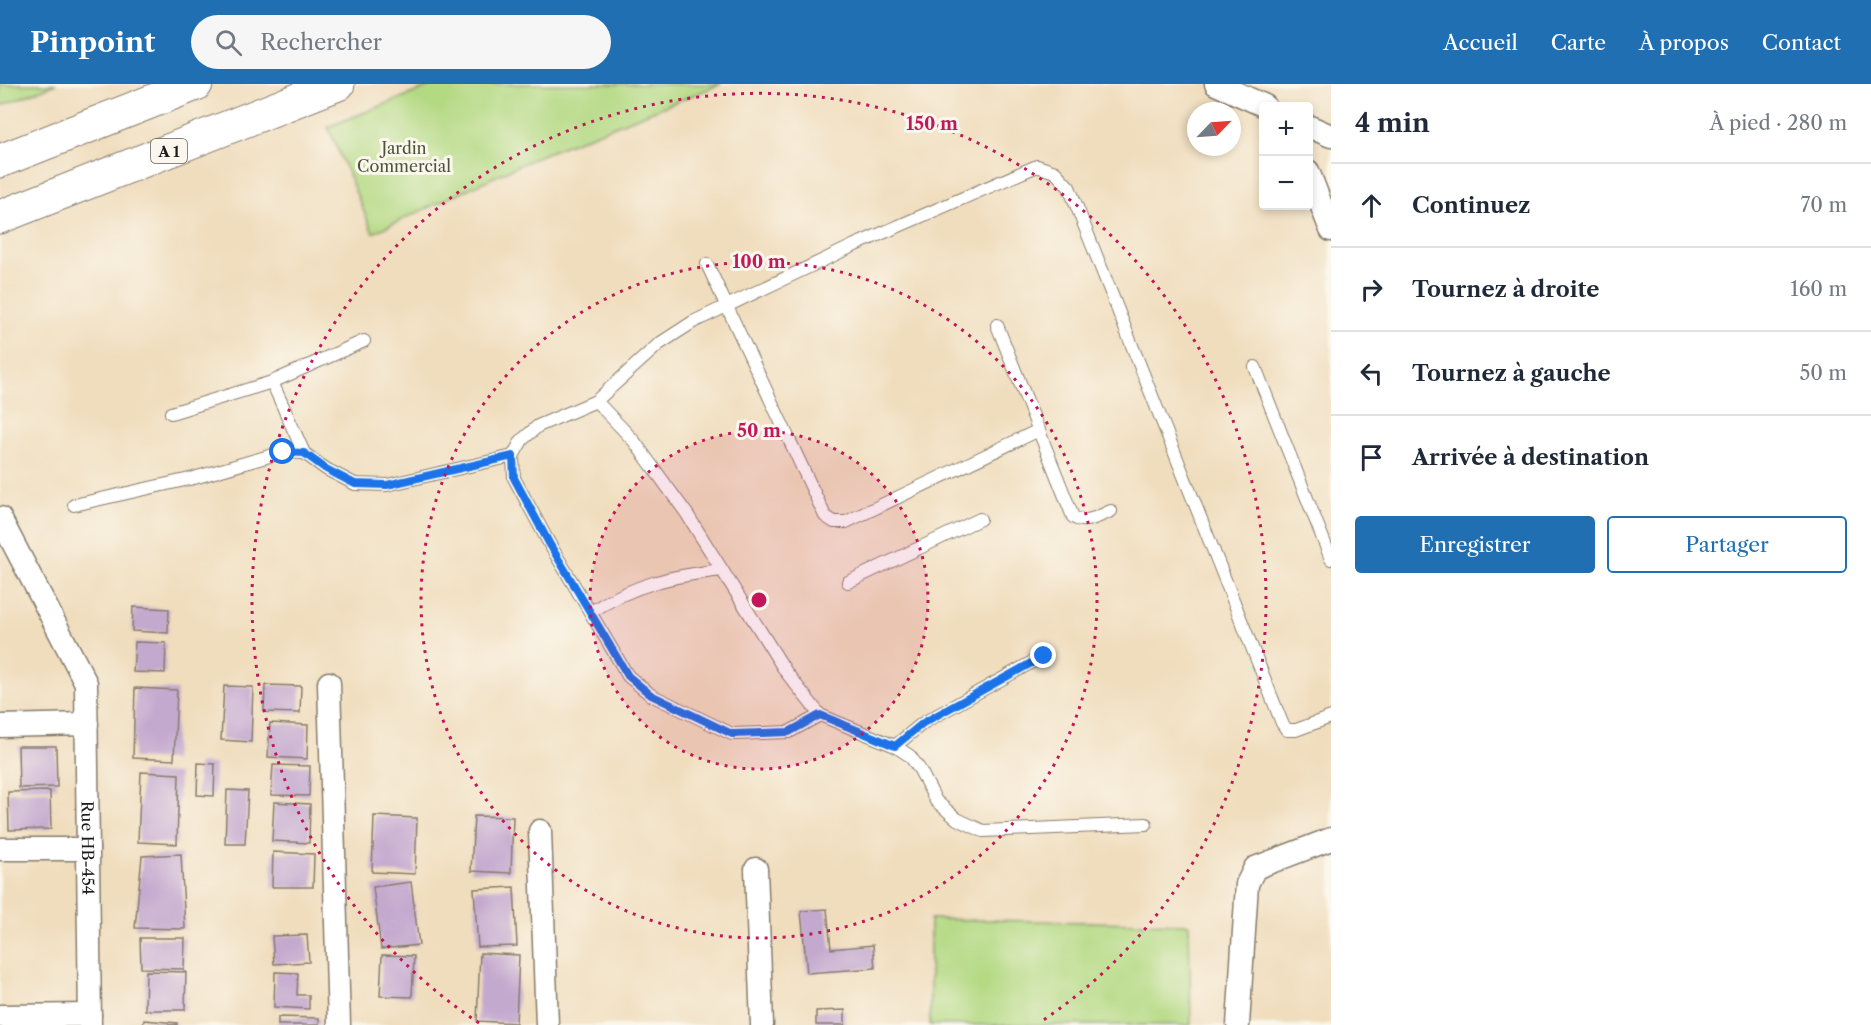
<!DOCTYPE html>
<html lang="fr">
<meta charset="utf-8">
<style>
:root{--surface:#fff;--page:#f6f6f7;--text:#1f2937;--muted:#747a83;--line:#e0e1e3;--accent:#1f6fb2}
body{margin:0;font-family:"Libre Caslon Text",serif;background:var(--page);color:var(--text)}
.controls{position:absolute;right:18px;top:18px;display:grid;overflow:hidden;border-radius:6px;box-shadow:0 3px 9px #0003}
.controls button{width:54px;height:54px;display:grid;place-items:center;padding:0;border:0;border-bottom:2px solid var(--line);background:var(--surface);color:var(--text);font:30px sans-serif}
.compass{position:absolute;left:1187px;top:18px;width:54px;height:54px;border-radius:50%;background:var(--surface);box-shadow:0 3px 9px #0003;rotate:65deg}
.stop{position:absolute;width:18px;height:18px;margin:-14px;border:4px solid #1a73e8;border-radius:50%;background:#fff}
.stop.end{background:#1a73e8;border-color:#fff;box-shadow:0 2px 6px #0008}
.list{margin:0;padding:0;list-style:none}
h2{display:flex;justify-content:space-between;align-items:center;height:78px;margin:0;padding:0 24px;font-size:26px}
h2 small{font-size:20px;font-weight:400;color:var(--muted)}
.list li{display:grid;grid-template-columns:39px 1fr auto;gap:18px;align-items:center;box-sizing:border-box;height:84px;padding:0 24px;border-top:2px solid var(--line)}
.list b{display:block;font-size:22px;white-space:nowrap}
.list em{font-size:20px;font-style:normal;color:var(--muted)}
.actions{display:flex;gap:12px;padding:18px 24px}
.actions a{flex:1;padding:14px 0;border:2px solid var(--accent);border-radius:6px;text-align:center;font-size:21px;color:var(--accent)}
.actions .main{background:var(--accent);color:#fff}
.icon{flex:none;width:33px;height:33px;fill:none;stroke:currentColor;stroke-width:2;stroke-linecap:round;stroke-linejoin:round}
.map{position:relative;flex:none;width:1331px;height:941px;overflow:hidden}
header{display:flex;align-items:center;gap:36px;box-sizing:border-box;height:84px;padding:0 30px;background:var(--accent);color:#fff}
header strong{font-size:28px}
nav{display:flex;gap:33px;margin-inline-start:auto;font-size:21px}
.search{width:420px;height:54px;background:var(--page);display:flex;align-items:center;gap:15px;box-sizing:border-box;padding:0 21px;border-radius:33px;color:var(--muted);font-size:22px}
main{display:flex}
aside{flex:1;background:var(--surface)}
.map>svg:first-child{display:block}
.green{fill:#b4d983;stroke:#687a50;stroke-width:1.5}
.building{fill:#c4a9cf}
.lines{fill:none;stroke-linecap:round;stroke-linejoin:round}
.service-casing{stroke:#867c6c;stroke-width:14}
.minor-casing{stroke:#867c6c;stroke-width:25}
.motorway-casing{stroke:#867c6c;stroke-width:35}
.service{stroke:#fff;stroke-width:12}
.minor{stroke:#fff;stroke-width:22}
.motorway{stroke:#fff;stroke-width:33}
.route{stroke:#1a73e8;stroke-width:8}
.ring{fill:none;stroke:#c2185b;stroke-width:3;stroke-dasharray:3 6}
.labels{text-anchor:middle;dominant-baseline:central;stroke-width:6;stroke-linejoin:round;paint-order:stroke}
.shield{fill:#fbf7ec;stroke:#5f5e5a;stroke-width:1.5}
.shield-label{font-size:15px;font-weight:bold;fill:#1c1c1c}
.park-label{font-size:16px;fill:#4a553b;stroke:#fbf7ec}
.street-label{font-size:16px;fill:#1c1c1c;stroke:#fbf7ec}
.centre{fill:#c2185b;stroke:#fbf7ec;stroke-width:3}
.ring-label{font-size:18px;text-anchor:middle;font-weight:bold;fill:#c2185b;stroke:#fbf7ec;stroke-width:6;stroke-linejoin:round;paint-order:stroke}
</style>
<header>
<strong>Pinpoint</strong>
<div class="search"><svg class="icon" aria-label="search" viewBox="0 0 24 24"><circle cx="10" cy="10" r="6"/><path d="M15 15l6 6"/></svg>Rechercher</div>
<nav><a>Accueil</a><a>Carte</a><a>À propos</a><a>Contact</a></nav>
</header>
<main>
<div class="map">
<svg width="1331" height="941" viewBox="0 0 1331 941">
<rect width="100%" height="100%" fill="#fbf7ec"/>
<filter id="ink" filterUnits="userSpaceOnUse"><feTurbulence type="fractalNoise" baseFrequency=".0167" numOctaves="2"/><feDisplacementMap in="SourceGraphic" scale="12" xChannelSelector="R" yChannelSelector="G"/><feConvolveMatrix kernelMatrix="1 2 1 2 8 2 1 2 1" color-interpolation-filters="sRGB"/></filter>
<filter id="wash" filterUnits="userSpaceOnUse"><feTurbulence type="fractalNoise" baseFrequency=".008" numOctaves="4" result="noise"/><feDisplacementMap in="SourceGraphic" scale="24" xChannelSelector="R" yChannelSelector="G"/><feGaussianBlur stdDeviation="1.35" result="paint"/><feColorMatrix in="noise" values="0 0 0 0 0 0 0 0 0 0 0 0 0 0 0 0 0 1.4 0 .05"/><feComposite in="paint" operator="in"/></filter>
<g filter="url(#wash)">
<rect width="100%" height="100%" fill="#f0ddbd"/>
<!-- green -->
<path class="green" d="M0,0H56L0,22Z
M436,0H721L539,72L373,149L328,43Z
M930,835L1189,840L1191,941H930Z"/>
<g id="blocks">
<!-- building -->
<path class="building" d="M133,523L169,525L168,549L132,547Z
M135,558L166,559L165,589L133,588Z
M265,601L301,602L300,629L264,628Z
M224,602L253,603L251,658L221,656Z
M135,604L177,606L174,676L133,674Z
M270,639L308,641L307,675L268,673Z
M18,662H56L57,703L19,704Z
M198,679L215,680L214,712L197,711Z
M273,681L310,682L309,712L271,711Z
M141,688L179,690L177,760L138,758Z
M227,706L248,707L245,760H225Z
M50,707L51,745L9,746L8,708Z
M274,718L310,720L309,759L272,757Z
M374,732L417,734L415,790L372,788Z
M474,732L513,733L511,789L471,787Z
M273,768L314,770L313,803H272Z
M181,770L185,845L135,844L142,772Z
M411,798L419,861L381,865L373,803Z
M514,803L517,862L478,863L474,805Z
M827,825L831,865L873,861L875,884L807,889L801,827Z
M307,851L309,878L274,880L272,852Z
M140,854H185L184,885L141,884Z
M480,869L519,871L516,939L477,937Z
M382,871L414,872L412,913L380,912Z
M146,887L186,888L185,926H145Z
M275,888L298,889L297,911H309V925L274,923Z
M845,926V941H816V927Z
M278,933L319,934V941H278Z
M144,936L177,939V941H143Z"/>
</g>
</g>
<g filter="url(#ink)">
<use href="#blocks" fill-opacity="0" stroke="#867c6c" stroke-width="1.5"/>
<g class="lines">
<defs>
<path id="service" d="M707,180L825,432L834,438H846L1039,346
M997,241L1073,433C1085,441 1099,432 1111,427
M1255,283L1331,475
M272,298L304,369
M596,317L659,260L693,238L855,161L1037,82L1055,88L1069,103L1282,639L1287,646H1296L1331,633
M171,329L272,298L364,257
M74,421L194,394L283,368L304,369L326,385L355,400L387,401L513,372
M848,498L980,435
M592,527C636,500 671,492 722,486
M820,631L789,648L732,650L651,611L628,592L549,459L514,394L513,372L522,356L538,342L596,317L634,357L655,386L687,430L786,588L820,631L895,662L910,672L920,686L936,717L957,735L983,747L1146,740
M895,662L923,639L1043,572"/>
<g id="minor">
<path d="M1216,0L1265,22"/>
<path d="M1308,42L1331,52"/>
<path d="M1308,87L1331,146"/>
<path id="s1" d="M0,434L86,599L90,941"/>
<path d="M329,599L339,941"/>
<path d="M0,642L87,640"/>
<path d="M540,747L547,941"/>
<path d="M0,765H88"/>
<path d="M756,785L762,941"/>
<path d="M0,932L90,931"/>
<path d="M1238,941L1247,800L1255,784L1331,755"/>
</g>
<path id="motorway" d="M0,77L196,0
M0,133L338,0"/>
</defs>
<!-- service casing -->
<use href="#service" class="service-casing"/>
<!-- minor casing -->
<use href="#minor" class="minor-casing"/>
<!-- motorway casing -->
<use href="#motorway" class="motorway-casing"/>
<!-- service -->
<use href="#service" class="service"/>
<!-- minor -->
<use href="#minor" class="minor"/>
<!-- motorway -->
<use href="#motorway" class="motorway"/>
</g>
</g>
<g class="lines" filter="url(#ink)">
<!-- route -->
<path class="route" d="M283,368L304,369L326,385L355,400L387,401L513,372L514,394L549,459L628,592L651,611L732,650L789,648L820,631L895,662L923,639L1044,572"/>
</g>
<!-- distance rings -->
<circle cx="759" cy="516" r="169" fill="#c2185b" fill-opacity=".12"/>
<g class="ring">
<circle cx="759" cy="516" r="169"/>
<circle cx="759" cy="516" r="338"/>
<path d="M479 939A507 507 0 1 1 1039 939"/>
</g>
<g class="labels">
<!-- shield labels -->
<rect class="shield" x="151" y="55" width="36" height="24" rx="4.5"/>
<g class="shield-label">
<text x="169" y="67">A 1</text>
</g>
<!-- park labels -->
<g class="park-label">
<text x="404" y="64">Jardin<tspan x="404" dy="18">Commercial</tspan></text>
</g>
<!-- street labels -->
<g class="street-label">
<text stroke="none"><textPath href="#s1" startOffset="351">Rue HB-454</textPath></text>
</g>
</g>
<circle cx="759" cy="516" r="9" class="centre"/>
<g class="ring-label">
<text x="932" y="46">150 m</text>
<text x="759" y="184">100 m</text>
<text x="759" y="353">50 m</text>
</g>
</svg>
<div class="controls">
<button>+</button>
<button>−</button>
</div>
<svg class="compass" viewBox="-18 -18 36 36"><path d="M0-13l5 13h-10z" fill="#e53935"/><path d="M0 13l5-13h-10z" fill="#747a83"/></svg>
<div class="stop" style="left:283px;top:368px"></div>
<div class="stop end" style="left:1044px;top:572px"></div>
</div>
<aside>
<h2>4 min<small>À pied · 280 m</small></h2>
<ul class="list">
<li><svg class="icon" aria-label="ahead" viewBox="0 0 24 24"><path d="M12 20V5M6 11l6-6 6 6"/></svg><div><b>Continuez</b></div><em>70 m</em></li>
<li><svg class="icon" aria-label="right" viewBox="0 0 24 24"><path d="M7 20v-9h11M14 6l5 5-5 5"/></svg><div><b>Tournez à droite</b></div><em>160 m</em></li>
<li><svg class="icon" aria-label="left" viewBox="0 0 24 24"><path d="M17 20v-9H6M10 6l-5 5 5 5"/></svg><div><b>Tournez à gauche</b></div><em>50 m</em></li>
<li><svg class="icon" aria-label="arrive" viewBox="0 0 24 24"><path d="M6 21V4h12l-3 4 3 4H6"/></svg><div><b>Arrivée à destination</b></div></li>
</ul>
<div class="actions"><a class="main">Enregistrer</a><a>Partager</a></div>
</aside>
</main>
